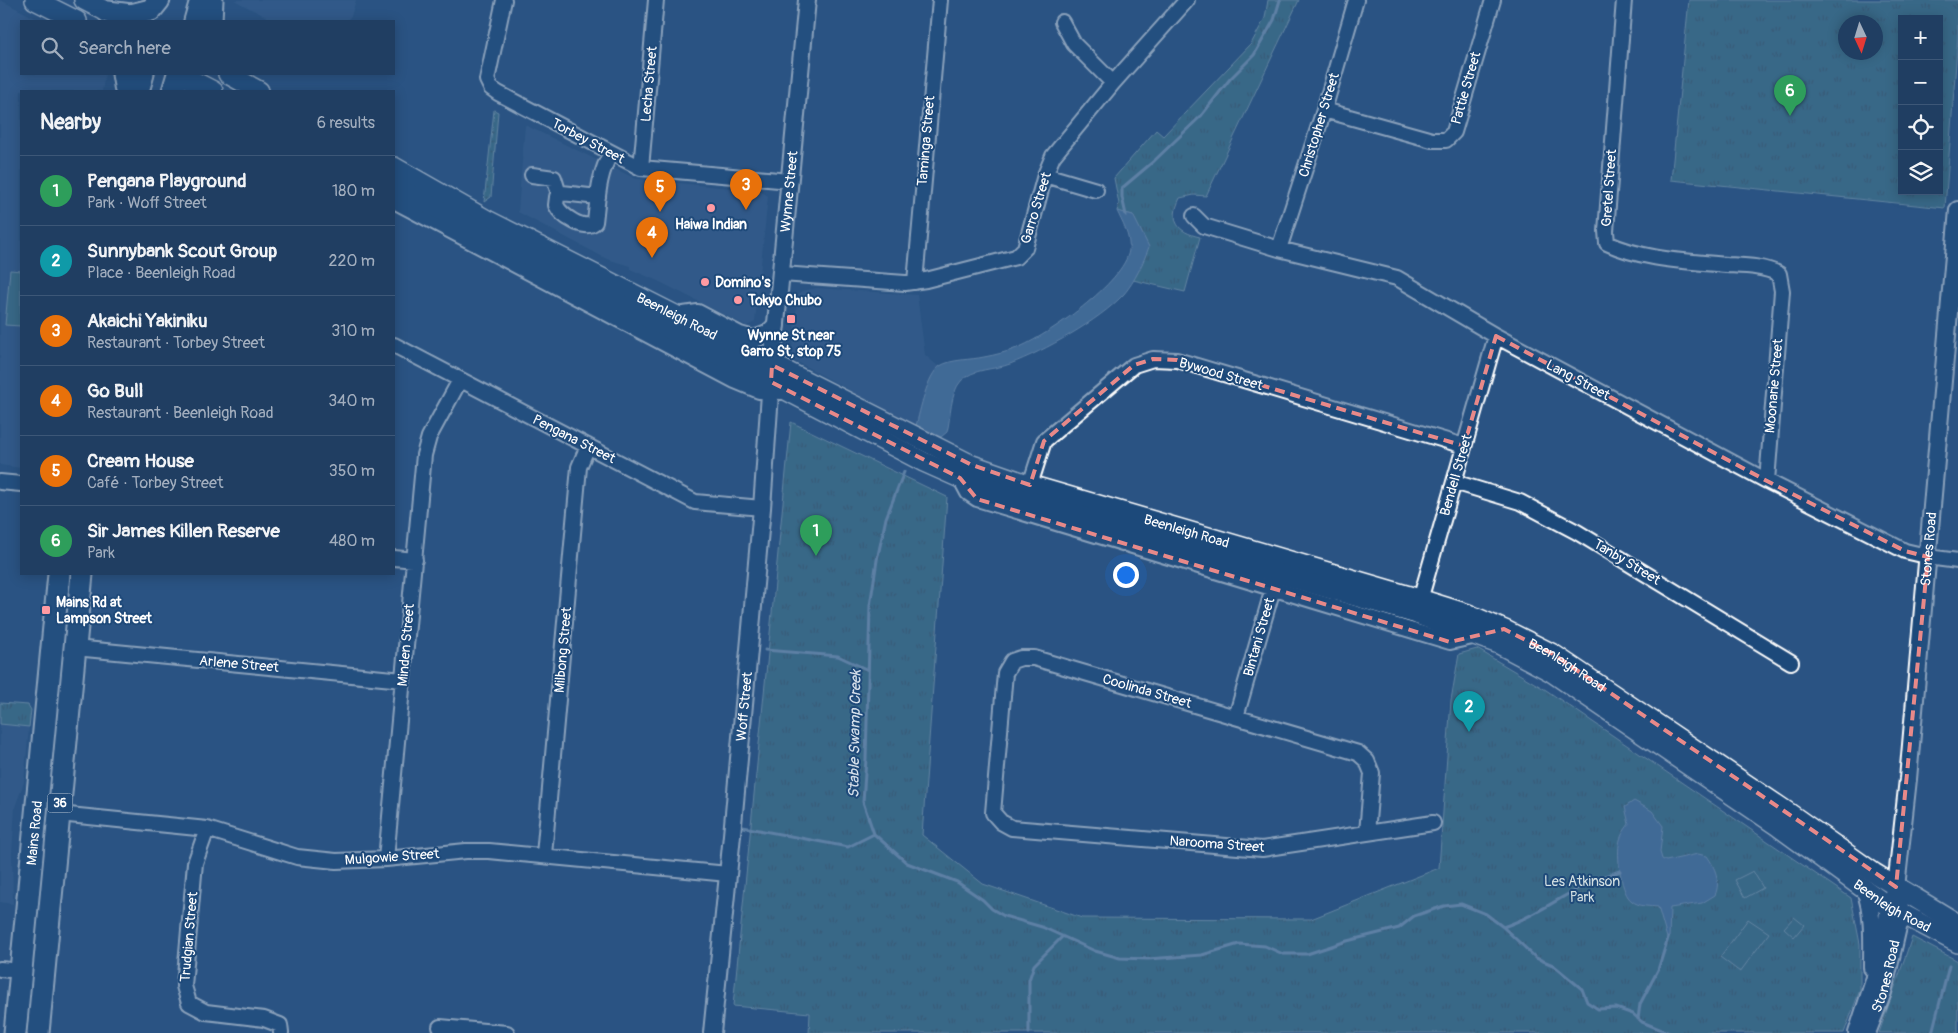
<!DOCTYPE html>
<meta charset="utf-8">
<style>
:root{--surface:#203e62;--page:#284568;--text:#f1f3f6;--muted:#a2aebe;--line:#3d5777;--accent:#ff9aa2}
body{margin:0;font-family:Pangolin,sans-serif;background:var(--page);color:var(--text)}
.controls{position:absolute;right:15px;top:15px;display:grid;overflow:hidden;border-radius:0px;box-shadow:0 2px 12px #0003}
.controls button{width:45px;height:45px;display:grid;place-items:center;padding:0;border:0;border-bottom:1px solid var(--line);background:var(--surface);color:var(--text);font:25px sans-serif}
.compass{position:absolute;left:1838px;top:15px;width:45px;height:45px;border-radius:50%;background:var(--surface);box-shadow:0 2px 12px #0003;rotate:176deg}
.you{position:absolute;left:1125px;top:574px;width:18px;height:18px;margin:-12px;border:4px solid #fff;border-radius:50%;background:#1a73e8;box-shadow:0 0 0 8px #1a73e833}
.badge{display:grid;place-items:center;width:32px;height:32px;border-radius:50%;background:var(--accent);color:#fff;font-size:16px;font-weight:700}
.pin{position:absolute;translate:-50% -41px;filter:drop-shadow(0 1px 2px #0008)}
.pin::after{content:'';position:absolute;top:26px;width:18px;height:15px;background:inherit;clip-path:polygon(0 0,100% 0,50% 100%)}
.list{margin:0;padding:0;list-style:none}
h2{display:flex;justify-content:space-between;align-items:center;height:65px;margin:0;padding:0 20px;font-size:21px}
h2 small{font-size:16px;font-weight:400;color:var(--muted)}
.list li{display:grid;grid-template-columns:32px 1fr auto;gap:15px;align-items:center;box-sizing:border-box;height:70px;padding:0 20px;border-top:1px solid var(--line)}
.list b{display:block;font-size:19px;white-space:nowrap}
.list p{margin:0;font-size:16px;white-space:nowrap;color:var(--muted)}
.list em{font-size:16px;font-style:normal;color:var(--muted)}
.icon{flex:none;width:28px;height:28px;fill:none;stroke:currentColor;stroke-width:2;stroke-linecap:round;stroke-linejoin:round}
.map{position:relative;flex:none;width:1958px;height:1033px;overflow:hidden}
.search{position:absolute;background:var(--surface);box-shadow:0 2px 12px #0003;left:20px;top:20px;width:375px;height:55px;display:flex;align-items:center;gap:12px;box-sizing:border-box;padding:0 18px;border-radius:0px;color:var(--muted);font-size:19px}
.panel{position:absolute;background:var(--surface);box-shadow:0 2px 12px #0003;left:20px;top:90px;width:375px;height:485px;border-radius:0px}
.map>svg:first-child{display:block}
.built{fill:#3b6190}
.grass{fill:url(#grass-dots);stroke:#a6c0c6}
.park{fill:url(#park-tufts);stroke:#a6c0c6;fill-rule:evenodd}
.pitch{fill:#4c808d;stroke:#a6c0c6}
.water{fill:#5b85ae;stroke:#9db6ce}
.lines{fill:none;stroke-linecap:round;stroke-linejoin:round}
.stream{stroke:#9db6ce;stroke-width:3}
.minor-casing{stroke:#fff;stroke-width:18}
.tertiary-casing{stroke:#fff;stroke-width:20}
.secondary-casing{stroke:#fff;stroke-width:22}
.primary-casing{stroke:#fff;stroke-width:25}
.minor{stroke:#1f4a7a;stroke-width:14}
.tertiary{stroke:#1f4a7a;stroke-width:16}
.secondary{stroke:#1f4a7a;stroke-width:19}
.primary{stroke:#1f4a7a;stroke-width:21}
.marked{fill:none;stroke:#e88989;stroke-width:4;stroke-dasharray:10 6;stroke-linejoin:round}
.poi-dot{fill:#ff9aa2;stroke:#1f4a7a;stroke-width:2}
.labels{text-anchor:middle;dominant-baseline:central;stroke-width:4;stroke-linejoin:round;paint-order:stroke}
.shield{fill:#1f4a7a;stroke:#bcc9d7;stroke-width:1}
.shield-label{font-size:12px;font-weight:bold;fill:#fff}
.street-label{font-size:14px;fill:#fff;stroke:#1f4a7a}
.poi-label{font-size:14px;font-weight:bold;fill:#fff;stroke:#1f4a7a;text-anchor:start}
.park-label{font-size:14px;fill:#d2dfe2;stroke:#1f4a7a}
.water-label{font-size:15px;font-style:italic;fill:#d6e0eb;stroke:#1f4a7a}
</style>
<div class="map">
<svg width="1958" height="1033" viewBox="0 0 1958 1033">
<defs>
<pattern id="grass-dots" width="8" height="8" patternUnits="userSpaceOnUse" patternTransform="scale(1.25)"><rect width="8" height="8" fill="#4c808d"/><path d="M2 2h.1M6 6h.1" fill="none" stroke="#4c666c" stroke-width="1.8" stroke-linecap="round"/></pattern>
<pattern id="park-tufts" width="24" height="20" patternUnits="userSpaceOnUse" patternTransform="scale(1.25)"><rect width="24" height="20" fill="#4c808d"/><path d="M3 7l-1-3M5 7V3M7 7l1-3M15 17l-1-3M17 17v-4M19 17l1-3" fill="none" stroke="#4c666c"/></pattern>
</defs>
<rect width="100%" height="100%" fill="#2a5383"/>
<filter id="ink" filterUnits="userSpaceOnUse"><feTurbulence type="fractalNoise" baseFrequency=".02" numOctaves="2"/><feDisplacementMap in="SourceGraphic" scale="10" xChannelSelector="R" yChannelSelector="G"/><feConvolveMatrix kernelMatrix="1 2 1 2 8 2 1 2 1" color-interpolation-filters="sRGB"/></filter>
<g filter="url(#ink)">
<!-- built -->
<path class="built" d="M0,0L41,21H21V74H105L102,91H21V468L0,465Z
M234,0H356L351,16L346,21H274Z
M525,125L636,179L760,191L768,196L755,322L747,326L658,281L630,269V266L607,259L518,212Z
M817,288L917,295L925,355L939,367L933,375L923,399L916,426L794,360L792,350L798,294L802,291Z
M0,724L29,727L24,782L15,807L12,853L13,904L0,902Z"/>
<!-- grass -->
<path class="grass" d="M494,110L498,112L491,197L484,202Z"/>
<!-- park -->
<path class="park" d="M1268,0H1299L1206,196L1194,195L1180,198C1169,221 1177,232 1200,237L1185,292L1133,280L1139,270L1133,215L1117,211L1119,204L1114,178L1156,130L1163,136L1251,44L1265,18Z
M1689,0H1958V36L1945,208L1671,180ZM1902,19H1939V191H1902ZM1846,22H1876V52H1846Z
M791,422L947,497L922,835L983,884L1082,918L1311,919L1439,868L1451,700L1459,654L1477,649L1546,690L1851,898L1860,944V990L1844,1033H809L810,1013L733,1006Z
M0,703L28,705L31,710L29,727L0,724Z
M1912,937L1958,961V1033H1879Z"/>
<!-- pitch -->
<path class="pitch" d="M10,270L21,271V326L5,325Z
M1753,871L1763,888L1745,898L1735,880Z
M1794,917L1804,925L1794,937L1784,928Z
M1748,919L1769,933L1740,972L1720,957Z"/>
<!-- water -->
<path class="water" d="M1117,211L1133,215L1149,247C1143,263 1135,281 1124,294C1099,321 1044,351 1010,364C995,370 973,368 961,381C950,393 951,417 947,432L941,437L916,426C920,411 927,375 940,366C951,359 971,360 984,357C995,355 1007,352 1017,348C1046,337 1125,282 1129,250C1131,237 1122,222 1117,211Z
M1634,801L1652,811L1663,826L1660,852L1662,859L1666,861L1698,854L1707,856C1715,867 1721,882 1715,895L1702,903L1670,908L1669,938H1667L1658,907C1650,906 1639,907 1632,901C1621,894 1617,858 1619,845C1620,836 1624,831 1629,824L1625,807Z"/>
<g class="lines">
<!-- stream -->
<path class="stream" d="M1126,215L1122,197V188L1154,161L1201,116L1230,79L1254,55L1274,20L1280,0
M904,472L886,518L877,560L870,606L866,759L863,802L874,834L907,863L957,882L983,900L992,909L1004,916L1042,927L1095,951L1120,958L1148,959L1202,955L1239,944L1265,946L1283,954H1307L1347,941L1399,928L1414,916L1444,906L1461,904L1486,914L1503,927L1536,958L1553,965L1582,989L1587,1002L1598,1009L1616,1008L1633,1014L1642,1022L1669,1033
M765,650L838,656L868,670
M743,827L848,847L874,834
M1503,927C1536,916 1563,895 1594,880C1602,876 1612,874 1620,871
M1638,1019L1640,1004L1658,970L1668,938
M1029,1033V980L1034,965L1062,937
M1932,1033L1949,966"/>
<defs>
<path id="minor" d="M504,0L487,80L491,88L498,93L641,168L790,181
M1624,0L1606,231L1607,243C1643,260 1687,261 1727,265C1745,266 1763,266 1779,274L1782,291L1767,481
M1062,22L1074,44L1113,83
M1324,110L1432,140H1446L1454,132L1493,0
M641,168L656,0
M532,175L554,178L559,194
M1045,175L1096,190
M598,197L562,193L557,197L556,205C561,216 585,232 595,222C598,198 598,175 611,153
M394,201L735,381L759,391L781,392
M1194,216L1204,226L1279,249L1397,278L1496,336L1767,481L1905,551L1935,558L1958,561
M1279,249L1324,110L1356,0
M782,274L905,283L926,280L1016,257L1025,248L1045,175L1053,156L1113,83L1187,0
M915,282L940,0
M394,345L695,502L762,508
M960,478L968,493L977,499L1450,642L1477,636
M0,482L21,484
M1454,482L1520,502L1577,532L1791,662
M1030,485L1044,441L1134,365L1153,359L1177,360L1464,446
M394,558L415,560
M1418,607L1496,336
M75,648L403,680
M1236,717L1276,578
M59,814L207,829L297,857L336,861L386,859L466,851H489L728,874
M207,829L195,863L184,986L189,1003L206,1012L264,1019L280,1025L281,1033
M1367,833L1372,773L1367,761L1358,753L1034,658H1021L1012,661L1005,673L993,813L1001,822L1012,828L1262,849L1433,823
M544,855L579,467L588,446
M386,859L424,455L429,437L460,380
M0,969L21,971
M440,1027L507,1033"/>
<g id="tertiary">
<path d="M676,316L698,313L740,335L754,339L767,334L776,325"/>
<path d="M1865,890C1874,914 1872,943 1872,968"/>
<path id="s1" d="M712,1033L732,835L762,508L772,365L807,0"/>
<path id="s2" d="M1857,1033L1880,962L1889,907L1896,887L1908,779L1958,210"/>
<path id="s3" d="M1867,1033L1883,992L1901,914L1899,901"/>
</g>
<g id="secondary">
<path d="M35,0L77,21"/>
<path d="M84,0L121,19"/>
<path d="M180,74L213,91"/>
<path d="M228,74L259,91"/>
<path id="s4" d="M394,167L487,220L972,465L1030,485L1420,599L1468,614L1507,631L1553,654L1789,813L1874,873L1958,924"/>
<path id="s5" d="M394,186L924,462L960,478L1013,496L1416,614L1499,644L1550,671L1779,827L1889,907L1958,943"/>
</g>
<g id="primary">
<path d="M108,12L131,15L151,10L159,0"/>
<path d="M195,21L201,0"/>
<path d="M211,21L212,0"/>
<path d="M123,74L126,91"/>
<path d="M138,91L143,74"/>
<path d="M173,91L178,74"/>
<path id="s6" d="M15,1033L59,574"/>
<path d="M38,1033L82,574"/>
</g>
</defs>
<!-- minor casing -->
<use href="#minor" class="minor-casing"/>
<!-- tertiary casing -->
<use href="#tertiary" class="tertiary-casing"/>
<!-- secondary casing -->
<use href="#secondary" class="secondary-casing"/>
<!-- primary casing -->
<use href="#primary" class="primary-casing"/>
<!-- minor -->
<use href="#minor" class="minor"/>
<!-- tertiary -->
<use href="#tertiary" class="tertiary"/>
<!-- secondary -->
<use href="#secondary" class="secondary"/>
<!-- primary -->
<use href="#primary" class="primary"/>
</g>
</g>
<!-- marked area -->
<path d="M0 0H1958V1033H0ZM1496,336L1767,481L1905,551L1928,557L1896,887L1553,654L1504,629L1450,642L977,499L960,478L771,382L772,365L972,465L1030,485L1044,441L1134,365L1153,359L1177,360L1464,446Z" fill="#2a5383" fill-opacity=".55" fill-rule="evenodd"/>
<path class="marked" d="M1496,336L1767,481L1905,551L1928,557L1896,887L1553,654L1504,629L1450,642L977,499L960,478L771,382L772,365L972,465L1030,485L1044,441L1134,365L1153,359L1177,360L1464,446Z"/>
<!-- markers -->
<g class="poi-dot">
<circle cx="711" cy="208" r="5"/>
<circle cx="705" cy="282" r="5"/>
<circle cx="738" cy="300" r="5"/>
<rect x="786" y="314" width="10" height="10" rx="2.5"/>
<rect x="41" y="605" width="10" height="10" rx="2.5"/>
</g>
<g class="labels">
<!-- shield labels -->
<rect class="shield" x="47.5" y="793.5" width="25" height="19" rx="4"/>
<g class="shield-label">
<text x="60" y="803">36</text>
</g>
<!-- street labels -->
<g class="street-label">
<text transform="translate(649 84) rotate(-85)">Lecha Street</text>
<text transform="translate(1466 88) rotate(-74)">Pattie Street</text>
<text transform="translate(1319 125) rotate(-73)">Christopher Street</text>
<text transform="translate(588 141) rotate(28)">Torbey Street</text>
<text transform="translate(926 141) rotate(-85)">Taminga Street</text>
<text transform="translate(1609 188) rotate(-86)">Gretel Street</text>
<text stroke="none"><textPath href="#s1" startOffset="845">Wynne Street</textPath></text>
<text transform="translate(1036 208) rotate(-73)">Garro Street</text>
<text stroke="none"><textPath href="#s4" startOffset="320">Beenleigh Road</textPath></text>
<text transform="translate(1221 374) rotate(16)">Bywood Street</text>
<text transform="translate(1578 380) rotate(28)">Lang Street</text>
<text transform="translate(1774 386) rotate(-85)">Moonarie Street</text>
<text transform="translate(574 439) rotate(27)">Pengana Street</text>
<text transform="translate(1456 475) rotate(-74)">Bendell Street</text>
<text stroke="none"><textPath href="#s4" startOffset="875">Beenleigh Road</textPath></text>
<text stroke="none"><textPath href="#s2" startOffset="491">Stones Road</textPath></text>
<text transform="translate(1627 562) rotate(31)">Tanby Street</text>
<text transform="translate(1259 637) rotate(-74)">Bintani Street</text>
<text transform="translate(406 645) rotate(-85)">Minden Street</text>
<text transform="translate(563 650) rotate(-85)">Milbong Street</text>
<text transform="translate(239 664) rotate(5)">Arlene Street</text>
<text stroke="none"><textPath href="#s4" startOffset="1280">Beenleigh Road</textPath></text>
<text transform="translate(1147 691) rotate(16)">Coolinda Street</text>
<text stroke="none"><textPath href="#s1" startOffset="328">Woff Street</textPath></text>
<text stroke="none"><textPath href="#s6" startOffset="201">Mains Road</textPath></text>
<text transform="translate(1217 844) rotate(4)">Narooma Street</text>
<text transform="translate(392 857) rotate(-4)">Mulgowie Street</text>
<text stroke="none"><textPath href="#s5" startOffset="1674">Beenleigh Road</textPath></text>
<text transform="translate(189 937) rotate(-85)">Trudgian Street</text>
<text stroke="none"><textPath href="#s3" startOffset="60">Stones Road</textPath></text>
</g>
<!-- poi labels -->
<g class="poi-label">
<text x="711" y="224" text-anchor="middle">Haiwa Indian</text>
<text x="715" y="282">Domino's</text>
<text x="748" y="300">Tokyo Chubo</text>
<text x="791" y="335" text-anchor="middle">Wynne St near<tspan x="791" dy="16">Garro St, stop 75</tspan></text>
<text x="56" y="602">Mains Rd at<tspan x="56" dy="16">Lampson Street</tspan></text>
</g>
<!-- park labels -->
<g class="park-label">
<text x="1582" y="881">Les Atkinson<tspan x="1582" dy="16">Park</tspan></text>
</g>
<!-- water labels -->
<g class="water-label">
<text transform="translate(855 734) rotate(-89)">Stable Swamp Creek</text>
</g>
</g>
</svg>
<div class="controls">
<button>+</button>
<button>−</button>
<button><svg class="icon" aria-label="locate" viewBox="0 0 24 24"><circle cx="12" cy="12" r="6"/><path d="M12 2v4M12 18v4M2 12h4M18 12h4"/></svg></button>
<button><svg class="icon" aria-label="layers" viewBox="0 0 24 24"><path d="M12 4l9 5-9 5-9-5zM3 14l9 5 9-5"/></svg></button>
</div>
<svg class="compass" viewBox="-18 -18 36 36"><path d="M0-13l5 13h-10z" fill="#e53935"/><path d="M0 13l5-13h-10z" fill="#a2aebe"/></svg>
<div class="you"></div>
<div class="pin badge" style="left:816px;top:556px;background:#2e9e5b">1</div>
<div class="pin badge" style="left:1469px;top:732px;background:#0f9aa8">2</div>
<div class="pin badge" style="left:746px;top:210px;background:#e8710a">3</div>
<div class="pin badge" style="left:652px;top:258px;background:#e8710a">4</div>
<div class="pin badge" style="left:660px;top:212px;background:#e8710a">5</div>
<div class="pin badge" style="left:1790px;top:116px;background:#2e9e5b">6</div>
<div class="search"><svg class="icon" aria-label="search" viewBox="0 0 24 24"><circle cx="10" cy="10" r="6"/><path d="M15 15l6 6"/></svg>Search here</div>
<section class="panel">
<h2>Nearby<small>6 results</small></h2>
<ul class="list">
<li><span class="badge" style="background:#2e9e5b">1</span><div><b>Pengana Playground</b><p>Park · Woff Street</p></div><em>180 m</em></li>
<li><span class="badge" style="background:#0f9aa8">2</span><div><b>Sunnybank Scout Group</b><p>Place · Beenleigh Road</p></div><em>220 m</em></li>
<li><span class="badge" style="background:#e8710a">3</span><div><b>Akaichi Yakiniku</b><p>Restaurant · Torbey Street</p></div><em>310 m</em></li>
<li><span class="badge" style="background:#e8710a">4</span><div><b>Go Bull</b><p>Restaurant · Beenleigh Road</p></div><em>340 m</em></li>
<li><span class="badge" style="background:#e8710a">5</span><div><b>Cream House</b><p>Café · Torbey Street</p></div><em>350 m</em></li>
<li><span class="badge" style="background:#2e9e5b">6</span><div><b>Sir James Killen Reserve</b><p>Park</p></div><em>480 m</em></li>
</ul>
</section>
</div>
